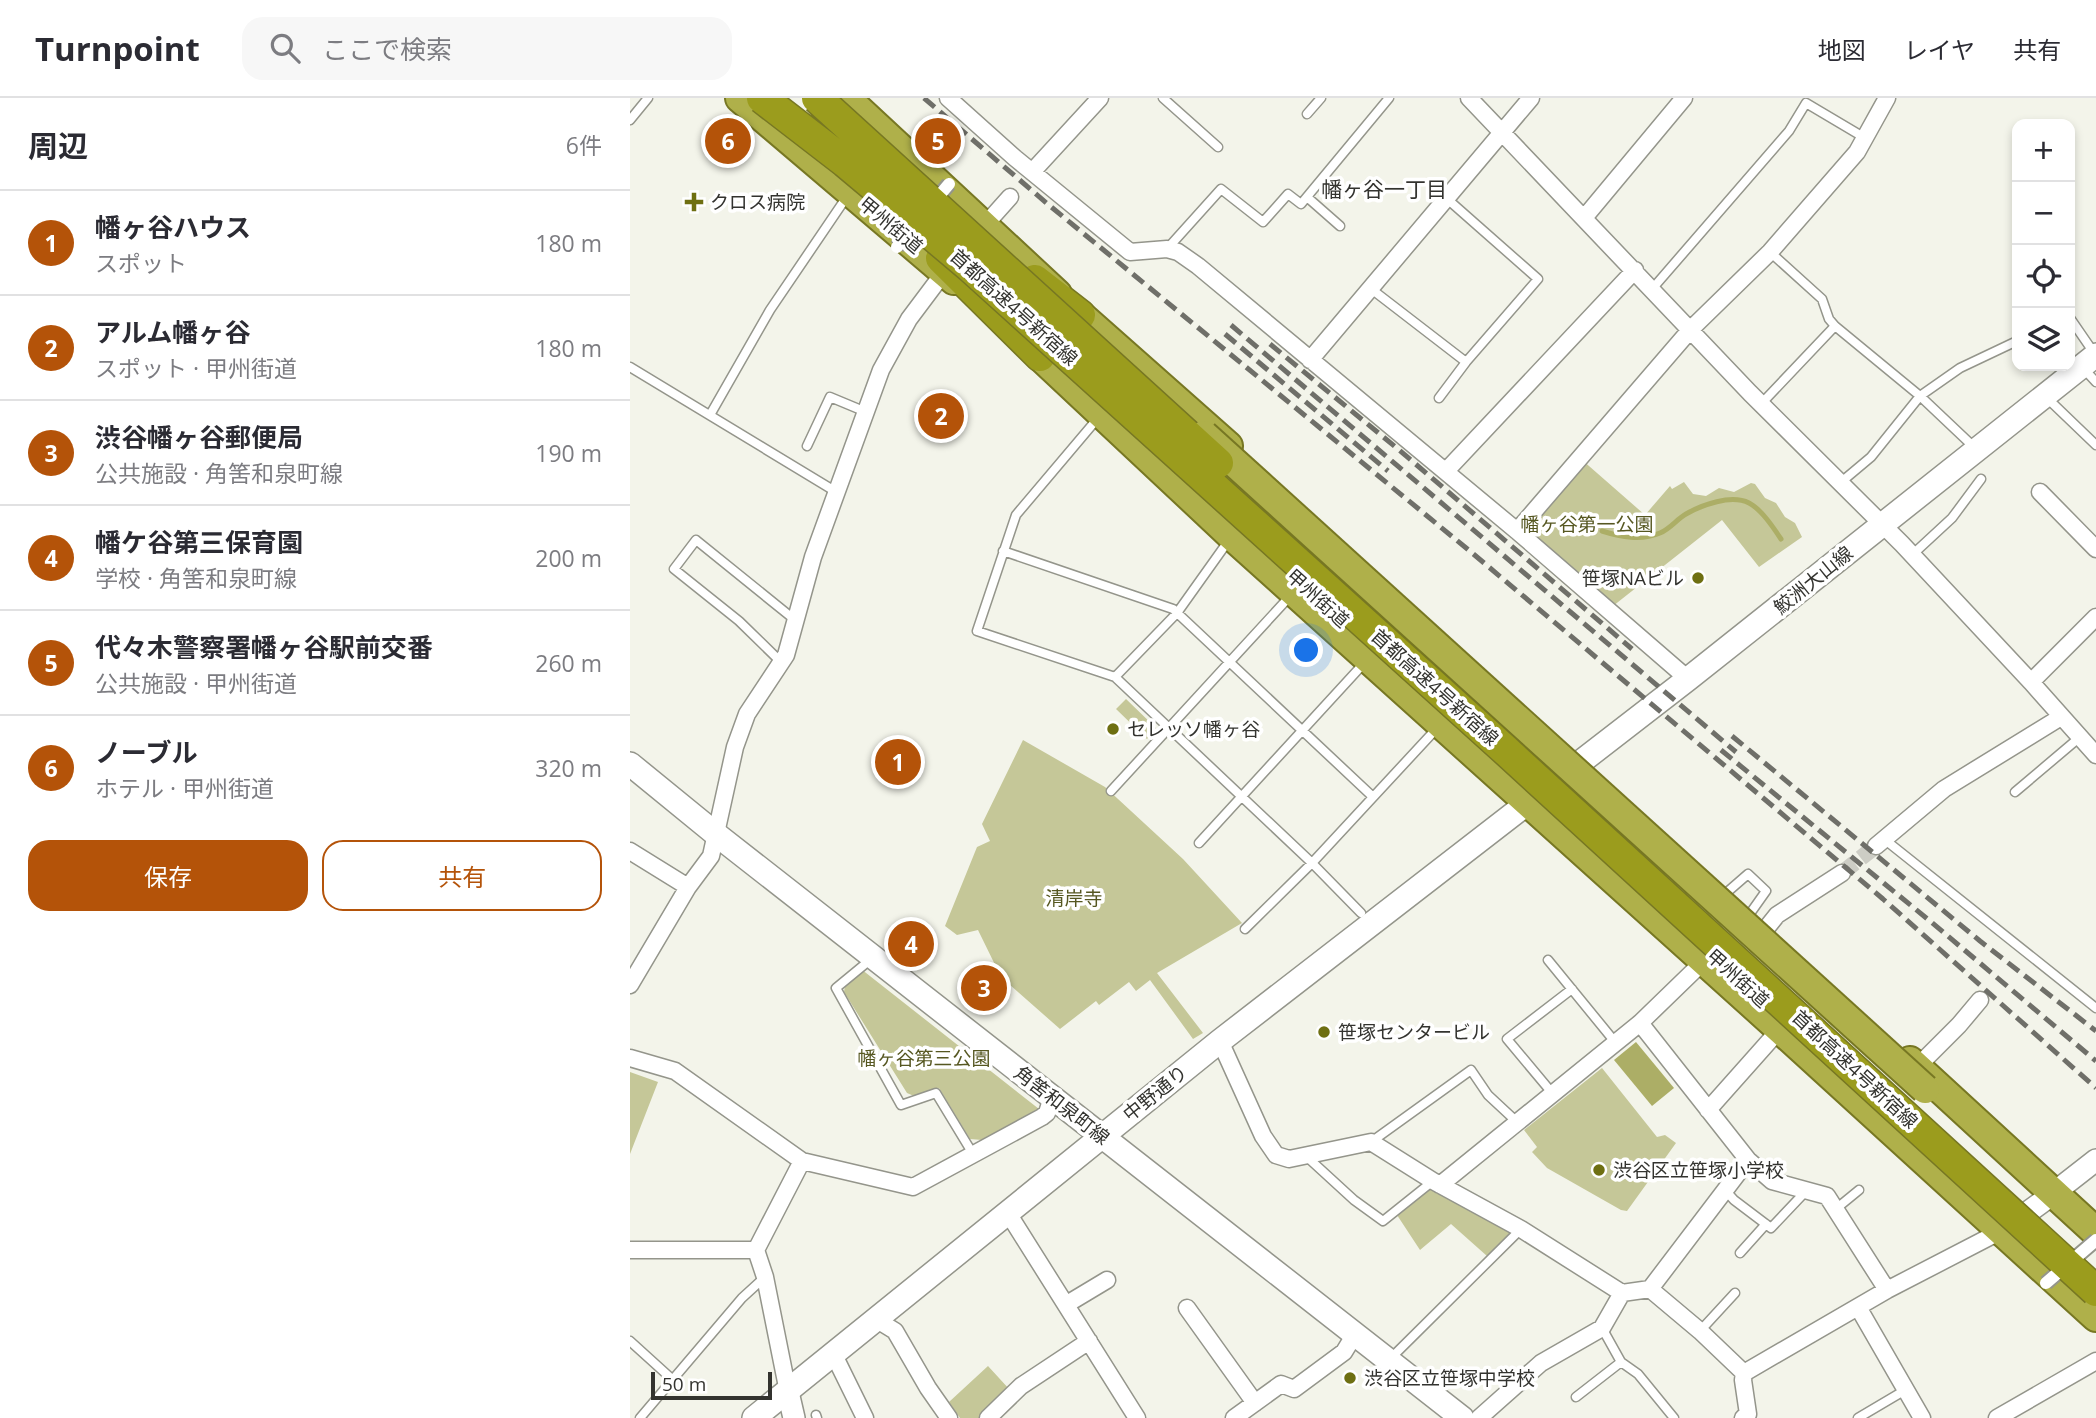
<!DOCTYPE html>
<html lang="ja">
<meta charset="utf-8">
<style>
:root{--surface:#fff;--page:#f7f7f7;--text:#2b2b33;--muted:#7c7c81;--line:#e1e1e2;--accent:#b45309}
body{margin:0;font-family:"Open Sans","Noto Sans JP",sans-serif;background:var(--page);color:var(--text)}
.controls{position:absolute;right:21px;top:21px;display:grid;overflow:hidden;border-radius:14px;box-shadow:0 4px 10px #0003}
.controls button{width:63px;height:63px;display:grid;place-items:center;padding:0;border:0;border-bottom:2px solid var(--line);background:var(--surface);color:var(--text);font:35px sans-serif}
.scale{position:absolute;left:21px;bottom:18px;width:121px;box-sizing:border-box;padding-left:7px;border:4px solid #33332f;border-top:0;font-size:19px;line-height:24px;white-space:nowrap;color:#33332f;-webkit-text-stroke:5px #fff;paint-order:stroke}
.you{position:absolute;left:677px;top:553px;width:24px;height:24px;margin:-18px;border:5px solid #fff;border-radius:50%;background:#1a73e8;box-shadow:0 0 0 10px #1a73e833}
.badge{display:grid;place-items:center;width:46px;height:46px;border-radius:50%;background:var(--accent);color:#fff;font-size:23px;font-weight:700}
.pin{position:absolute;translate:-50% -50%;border:4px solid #fff;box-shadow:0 2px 7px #0006}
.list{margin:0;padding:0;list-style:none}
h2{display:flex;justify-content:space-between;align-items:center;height:91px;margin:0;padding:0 28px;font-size:30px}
h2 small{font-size:23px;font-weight:400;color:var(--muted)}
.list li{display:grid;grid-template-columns:46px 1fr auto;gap:21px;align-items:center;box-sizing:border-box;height:105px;padding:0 28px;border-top:2px solid var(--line)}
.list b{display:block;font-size:26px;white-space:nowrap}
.list p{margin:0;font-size:23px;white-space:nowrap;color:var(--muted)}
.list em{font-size:23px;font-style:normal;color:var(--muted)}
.actions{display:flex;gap:14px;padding:21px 28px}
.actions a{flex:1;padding:16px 0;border:2px solid var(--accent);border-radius:21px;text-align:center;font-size:24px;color:var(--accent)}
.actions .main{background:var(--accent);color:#fff}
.icon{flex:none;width:38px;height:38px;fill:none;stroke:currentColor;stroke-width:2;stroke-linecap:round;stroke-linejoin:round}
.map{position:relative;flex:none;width:1466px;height:1320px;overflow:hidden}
header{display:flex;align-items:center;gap:42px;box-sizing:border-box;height:98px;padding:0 35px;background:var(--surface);border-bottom:2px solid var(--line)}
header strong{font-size:33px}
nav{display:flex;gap:38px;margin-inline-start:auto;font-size:24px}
.search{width:490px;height:63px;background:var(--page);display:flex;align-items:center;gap:18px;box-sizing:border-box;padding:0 24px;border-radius:21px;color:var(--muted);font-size:26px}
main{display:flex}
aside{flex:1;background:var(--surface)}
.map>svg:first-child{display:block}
.green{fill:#c5c798}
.water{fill:#acae66}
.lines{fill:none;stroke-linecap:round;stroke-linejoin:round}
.stream{stroke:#acae66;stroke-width:5}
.minor-tunnel{stroke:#cdcdc5;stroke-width:16;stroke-dasharray:16 8;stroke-linecap:butt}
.service-casing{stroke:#94958b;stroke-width:11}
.minor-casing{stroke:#94958b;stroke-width:19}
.tertiary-casing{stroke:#94958b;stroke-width:24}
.secondary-casing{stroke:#94958b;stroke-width:26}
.trunk-casing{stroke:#777723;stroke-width:32}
.motorway-casing{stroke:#777723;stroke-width:33}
.service{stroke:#fff;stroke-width:8}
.minor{stroke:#fff;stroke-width:16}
.tertiary{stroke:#fff;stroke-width:21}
.secondary{stroke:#fff;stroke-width:23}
.trunk{stroke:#afb04a;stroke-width:28}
.motorway{stroke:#9b9c1d;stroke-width:30}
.rail{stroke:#6f6f69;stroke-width:5;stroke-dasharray:14 7;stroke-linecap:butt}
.pedestrian-bridge-casing{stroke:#94958b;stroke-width:16;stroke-linecap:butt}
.trunk-bridge-casing{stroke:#777723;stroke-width:32;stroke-linecap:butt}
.motorway-bridge-casing{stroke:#777723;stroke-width:33;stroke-linecap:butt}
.pedestrian-bridge{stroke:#fff;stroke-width:12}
.trunk-bridge{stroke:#afb04a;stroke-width:28}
.motorway-bridge{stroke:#9b9c1d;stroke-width:30}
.poi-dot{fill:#6e6f12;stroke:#fff;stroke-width:2.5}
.labels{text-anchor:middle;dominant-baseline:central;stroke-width:7;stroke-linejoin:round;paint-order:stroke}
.poi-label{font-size:19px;fill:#33332f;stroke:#fff;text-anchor:start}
.street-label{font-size:19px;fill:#33332f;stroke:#fff}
.park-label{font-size:19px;fill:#565721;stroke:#fff}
.neighbourhood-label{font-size:21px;fill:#33332f;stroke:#fff}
</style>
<header>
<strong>Turnpoint</strong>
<div class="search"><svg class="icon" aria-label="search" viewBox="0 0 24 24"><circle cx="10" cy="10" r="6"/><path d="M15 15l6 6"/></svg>ここで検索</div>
<nav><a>地図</a><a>レイヤ</a><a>共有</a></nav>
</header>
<main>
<aside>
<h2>周辺<small>6件</small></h2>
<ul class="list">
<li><span class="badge">1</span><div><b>幡ヶ谷ハウス</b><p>スポット</p></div><em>180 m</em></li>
<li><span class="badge">2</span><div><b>アルム幡ヶ谷</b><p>スポット · 甲州街道</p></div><em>180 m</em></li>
<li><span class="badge">3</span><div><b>渋谷幡ヶ谷郵便局</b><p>公共施設 · 角筈和泉町線</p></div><em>190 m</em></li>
<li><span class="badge">4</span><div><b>幡ケ谷第三保育園</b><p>学校 · 角筈和泉町線</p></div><em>200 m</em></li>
<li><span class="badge">5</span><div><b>代々木警察署幡ヶ谷駅前交番</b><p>公共施設 · 甲州街道</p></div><em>260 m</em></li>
<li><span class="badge">6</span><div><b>ノーブル</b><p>ホテル · 甲州街道</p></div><em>320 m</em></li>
</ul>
<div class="actions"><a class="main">保存</a><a>共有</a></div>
</aside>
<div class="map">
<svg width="1466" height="1320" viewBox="0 0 1466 1320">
<rect width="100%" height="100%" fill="#f3f4ea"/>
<!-- green -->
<path class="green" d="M951,361L1015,417L1040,388L1042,391L1054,384L1063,396L1076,398L1089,390L1104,394L1121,385L1125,386L1135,400L1146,405L1155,419L1165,425L1172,439L1129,469L1092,422L983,508L893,431Z
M496,601L526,630L517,641L486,611Z
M393,642L475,689L553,761L612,825L527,875L573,935L563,941L520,882L506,893L499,884L469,907L466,903L430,931L371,879L348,832L327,837L315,828L347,749L360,743L352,726Z
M231,871L409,1011L352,1042L340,1041L309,990L284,998L277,995L214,894L215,887Z
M972,970L1027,1039L1035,1037L1046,1045L997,1113L991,1112L917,1070L902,1054L907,1049L894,1032Z
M0,974L28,984L0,1056Z
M803,1088L883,1134L857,1158L821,1126L790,1152L767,1117Z
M358,1268L380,1292L353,1320H330L319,1304Z"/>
<!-- water -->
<path class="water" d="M1006,944L1044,990L1022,1008L984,962Z"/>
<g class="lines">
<!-- stream -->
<path class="stream" d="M972,433C991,439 1011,443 1030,435C1040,431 1047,421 1056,416C1072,407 1101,396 1119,405C1131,411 1143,429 1151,441"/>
<!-- minor-tunnel -->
<path class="minor-tunnel" d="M1212,775L1246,748"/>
<defs>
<path id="service" d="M533,0L588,49
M677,16L691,0
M0,22L18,0
M677,99L710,128
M537,151L591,91L633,124L658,96L671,106L759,0
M1140,154L1192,201L1199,221L1205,228L1290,298L1346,351
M740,190L836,264
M1023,190L1159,33L1176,5L1235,40
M1440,220L1464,255
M0,269L208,395
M1454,271L1466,284
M809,300L836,264L908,181L815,99
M1417,300L1466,347
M1131,306L1205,228
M80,317L140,212L218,97
M468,320L386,417L347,533L485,579L682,765L731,815
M177,348L200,299L236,314
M1210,385L1241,359L1290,298L1330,270L1387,243
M373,453L543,511L742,698
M1282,457L1322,420L1351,381
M152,565L109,523L44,471L66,442L165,522
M485,579L547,515L599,442
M481,693L662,496
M1385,694L1450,639
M1254,741L1466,910
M569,745L736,563
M1095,796L1118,776L1136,793L1119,817
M615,831L682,765L809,628
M240,862L206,890L271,1007L306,995L343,1056
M918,862L985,944
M923,996L877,941L942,891
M741,1044L841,972L858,997L887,1024
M676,1058L724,1102L753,1123L803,1083
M1095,1092L1104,1102L1141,1130L1177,1092
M1207,1110L1229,1092
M1110,1155L1136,1126
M972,1230L991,1264L1008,1276L1044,1320
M1070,1233L1105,1195
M0,1243L43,1282
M759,1262L891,1131
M946,1299L991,1264
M186,1317L187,1320
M10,1320L112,1200L135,1179
M1228,1320L1277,1291"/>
<path id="minor" d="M318,0L385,60L500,154L537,151L548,154L568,168L887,433L1058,581
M839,0L1120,295L1272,446L1401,584L1466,657
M402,74L470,0
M954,120L1054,0
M355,127L380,99
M680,262L901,0
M816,373L1005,172
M1410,394L1466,451
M887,433L1061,231L1140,154L1227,54L1257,0
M1401,584L1466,519
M1246,748L1314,691L1431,619
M0,753L58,789
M1135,832L1147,817L1212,775
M0,887L58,789L81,758L105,649L117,616L156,557L183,459L251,272L279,221L315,173
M1010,925L1118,1062L1142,1083L1197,1098L1257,1192
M590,943L633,1038L646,1057L659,1061L741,1044L803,1083L891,1131L992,1195L1020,1191L1118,1062
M0,960L45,973L172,1063L283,1089L412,1019L417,1015L422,999
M1287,969L1329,927L1350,902
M1078,1012L1150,931
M810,1087L1010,925L1074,863
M378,1115L507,1320
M0,1152H126
M1020,1191L1070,1233L1114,1275
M437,1206L477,1182
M1228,1209L1292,1320
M557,1210L625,1305
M247,1222L265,1233L298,1290L319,1320
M204,1257L235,1320
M158,1294L135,1179L126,1152L172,1063
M358,1320L391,1288L459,1243
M604,1320L651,1286L664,1291L714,1254L725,1236
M849,1320L911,1265L972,1230L992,1195
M1113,1320L1118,1316L1113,1282L1114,1275L1257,1192L1371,1133
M1367,1320L1466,1263"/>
<path id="tertiary" d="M1379,1128L1416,1101L1466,1062
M158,1294L164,1320"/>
<path id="secondary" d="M0,666L87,737L832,1320
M124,1320L590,943L1058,581L1466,257"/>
<path id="trunk" d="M110,0L324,182
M216,0L427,196
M450,217L598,348
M410,258L602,438L1150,931L1466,1219
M1280,963L1466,1134"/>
<path id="motorway" d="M311,160L410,258
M405,182L450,217"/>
</defs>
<!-- service casing -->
<use href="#service" class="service-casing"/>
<!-- minor casing -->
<use href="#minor" class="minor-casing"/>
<!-- tertiary casing -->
<use href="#tertiary" class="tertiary-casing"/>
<!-- secondary casing -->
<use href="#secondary" class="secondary-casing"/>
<!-- trunk casing -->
<use href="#trunk" class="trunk-casing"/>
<!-- motorway casing -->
<use href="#motorway" class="motorway-casing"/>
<!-- service -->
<use href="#service" class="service"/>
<!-- minor -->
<use href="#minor" class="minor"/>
<!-- tertiary -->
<use href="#tertiary" class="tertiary"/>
<!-- secondary -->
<use href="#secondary" class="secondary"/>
<!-- trunk -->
<use href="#trunk" class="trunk"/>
<!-- motorway -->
<use href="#motorway" class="motorway"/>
<!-- rail -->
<path class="rail" d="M294,0L420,108L841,454L1253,801L1466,990
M601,227L1106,654
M595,236L758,373
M640,246L768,351L1002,551
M1102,638L1350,843L1466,933
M1091,652L1300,823L1466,963"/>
<defs>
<path id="pedestrian-bridge" d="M303,105L319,86
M267,149L287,125
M1416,1185L1466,1142"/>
<path id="trunk-bridge" d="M574,337L1295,991"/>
<path id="motorway-bridge" d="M132,0L215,64L339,168L874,651L1466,1193
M187,0L588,365"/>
</defs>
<!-- pedestrian-bridge casing -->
<use href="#pedestrian-bridge" class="pedestrian-bridge-casing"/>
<!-- trunk-bridge casing -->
<use href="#trunk-bridge" class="trunk-bridge-casing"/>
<!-- motorway-bridge casing -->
<use href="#motorway-bridge" class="motorway-bridge-casing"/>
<!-- pedestrian-bridge -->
<use href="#pedestrian-bridge" class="pedestrian-bridge"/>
<!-- trunk-bridge -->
<use href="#trunk-bridge" class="trunk-bridge"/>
<!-- motorway-bridge -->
<use href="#motorway-bridge" class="motorway-bridge"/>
</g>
<!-- markers -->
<g class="poi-dot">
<path d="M60.5 93.5h7v7h7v7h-7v7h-7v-7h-7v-7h7z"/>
<circle cx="1068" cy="480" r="7"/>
<circle cx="483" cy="631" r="7"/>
<circle cx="694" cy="934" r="7"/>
<circle cx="969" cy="1072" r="7"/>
<circle cx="720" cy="1280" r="7"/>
</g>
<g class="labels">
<!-- poi labels -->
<g class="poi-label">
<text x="80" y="104">クロス病院</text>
<text x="1054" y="480" text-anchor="end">笹塚NAビル</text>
<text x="497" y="631">セレッソ幡ヶ谷</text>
<text x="708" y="934">笹塚センタービル</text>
<text x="983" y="1072">渋谷区立笹塚小学校</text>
<text x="734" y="1280">渋谷区立笹塚中学校</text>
</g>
<!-- street labels -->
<g class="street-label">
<text transform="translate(261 127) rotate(40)">甲州街道</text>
<text transform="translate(384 209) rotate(42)">首都高速4号新宿線</text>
<text transform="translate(1183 482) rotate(-39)">鮫洲大山線</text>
<text transform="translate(688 500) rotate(42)">甲州街道</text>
<text transform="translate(805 589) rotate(42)">首都高速4号新宿線</text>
<text transform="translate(1108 880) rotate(42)">甲州街道</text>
<text transform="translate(1225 971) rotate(43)">首都高速4号新宿線</text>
<text transform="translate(525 995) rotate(-39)">中野通り</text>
<text transform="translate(432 1007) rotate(38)">角筈和泉町線</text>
</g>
<!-- park labels -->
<g class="park-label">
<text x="957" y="426">幡ヶ谷第一公園</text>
<text x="444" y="800">清岸寺</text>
<text x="294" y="960">幡ヶ谷第三公園</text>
</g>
<!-- neighbourhood labels -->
<g class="neighbourhood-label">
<text x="754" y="91">幡ヶ谷一丁目</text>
</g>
</g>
</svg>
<div class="controls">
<button>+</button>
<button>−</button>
<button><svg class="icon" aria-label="locate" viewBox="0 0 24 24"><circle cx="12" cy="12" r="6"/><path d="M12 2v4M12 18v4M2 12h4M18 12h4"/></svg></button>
<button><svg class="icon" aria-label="layers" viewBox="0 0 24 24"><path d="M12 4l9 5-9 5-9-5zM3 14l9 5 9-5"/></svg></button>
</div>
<div class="scale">50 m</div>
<div class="you"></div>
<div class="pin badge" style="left:268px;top:664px">1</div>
<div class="pin badge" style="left:311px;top:318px">2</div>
<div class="pin badge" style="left:354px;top:890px">3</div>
<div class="pin badge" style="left:281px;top:846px">4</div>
<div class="pin badge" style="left:308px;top:43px">5</div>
<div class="pin badge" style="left:98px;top:43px">6</div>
</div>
</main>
